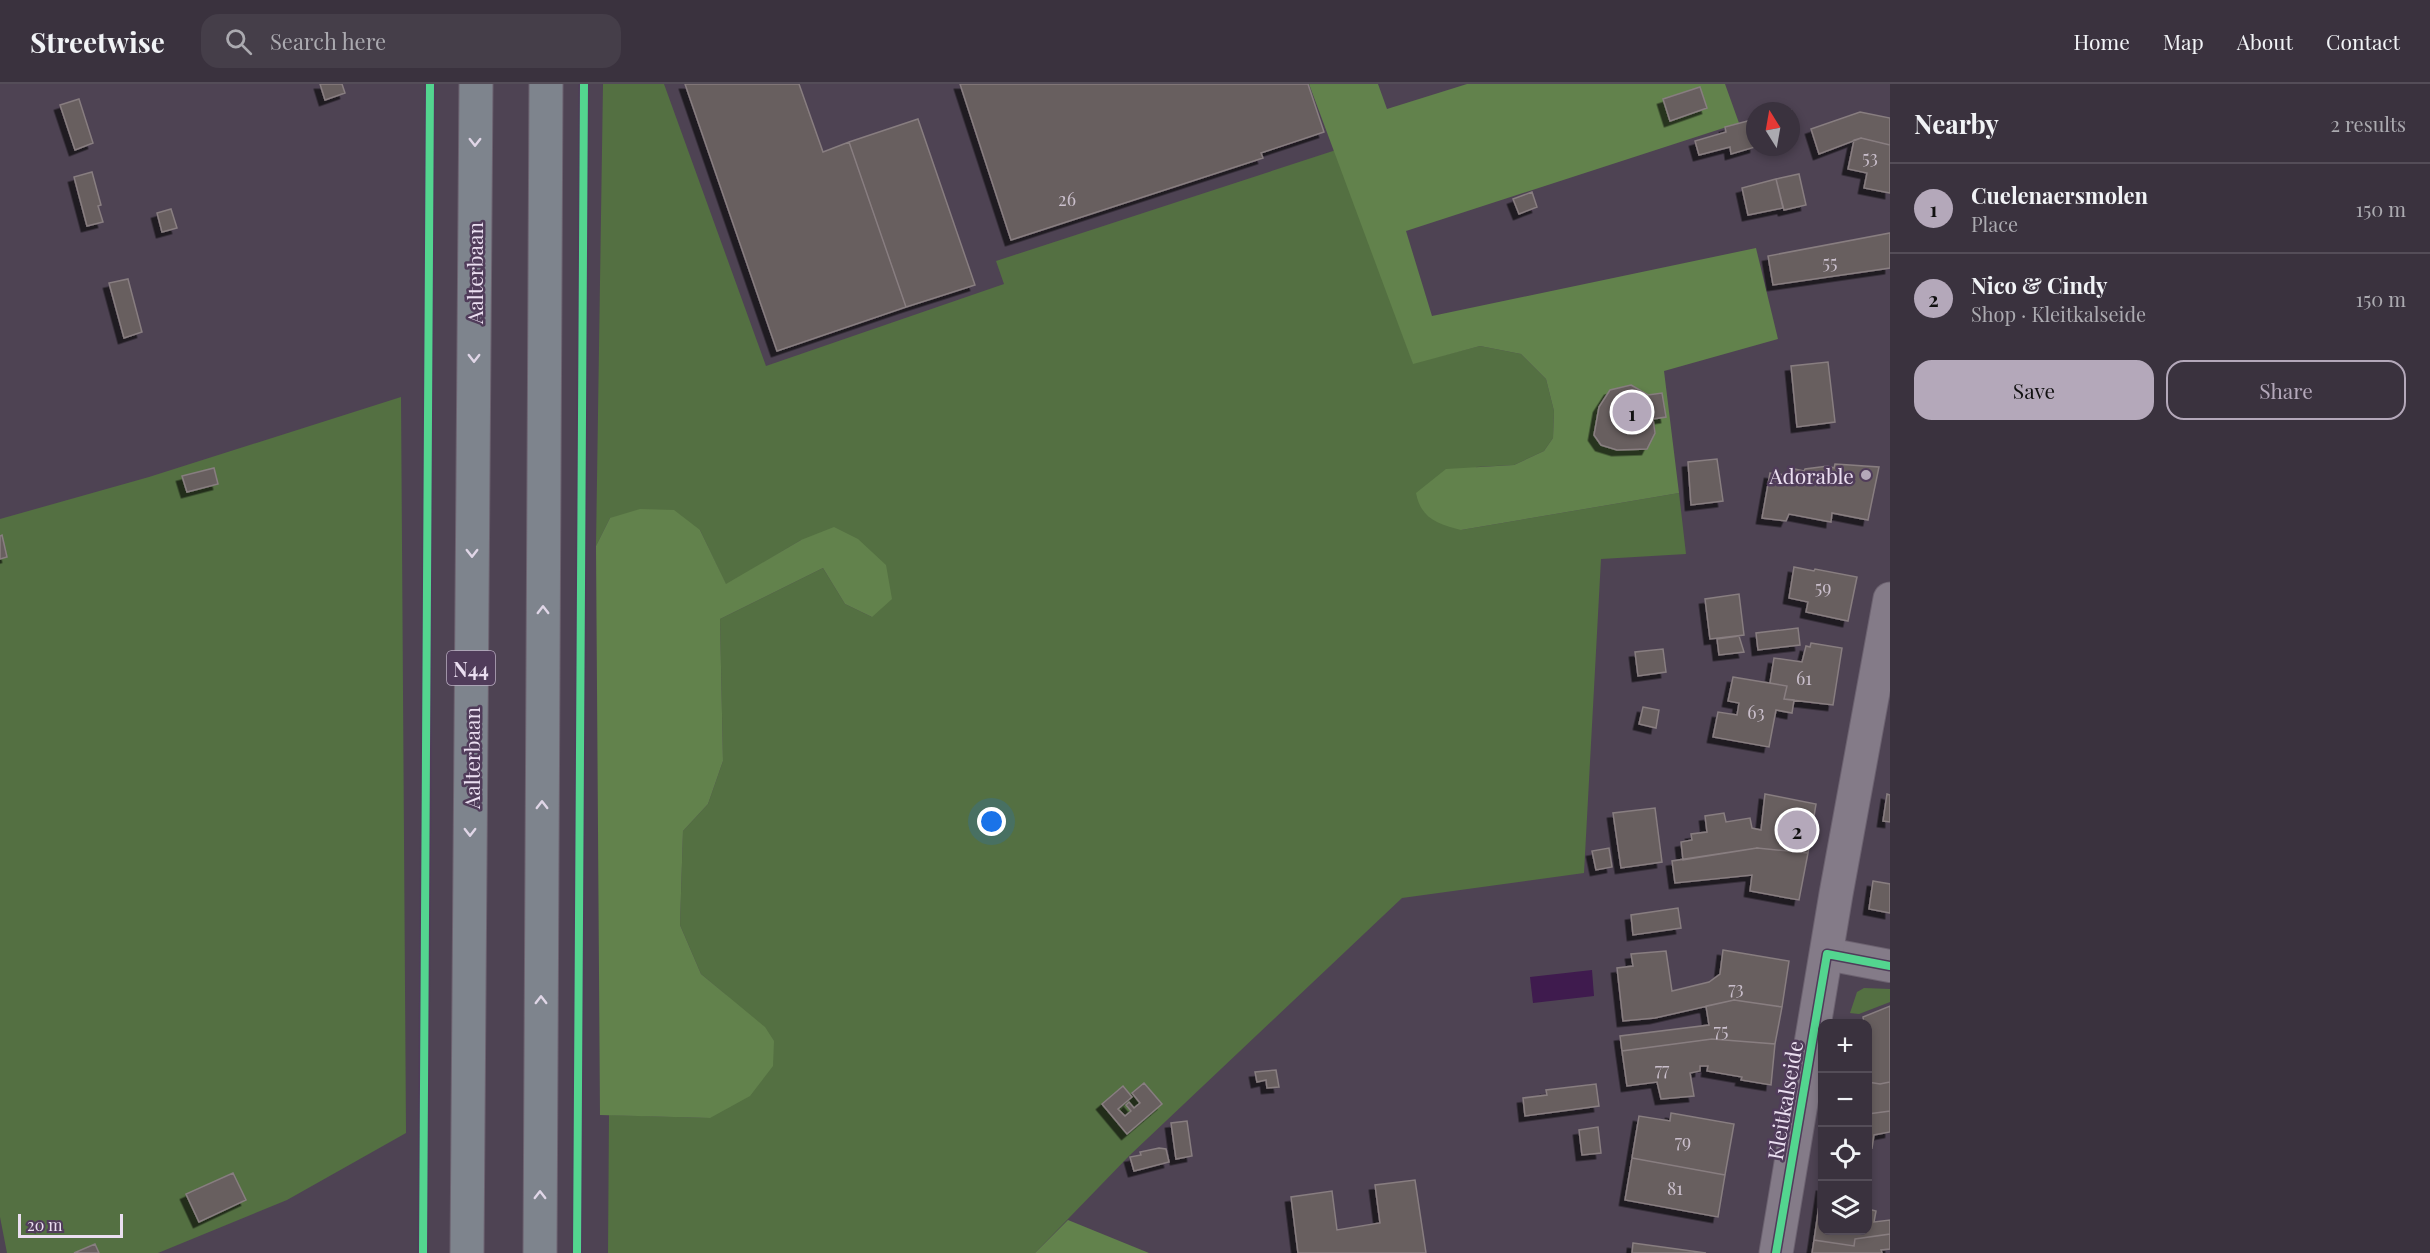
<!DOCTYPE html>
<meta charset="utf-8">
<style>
:root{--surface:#3a323e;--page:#453e49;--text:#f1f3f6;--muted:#abaab0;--line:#544d58;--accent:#b4a8ba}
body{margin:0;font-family:"Playfair Display",serif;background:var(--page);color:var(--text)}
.controls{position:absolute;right:18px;bottom:18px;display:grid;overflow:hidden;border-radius:12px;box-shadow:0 3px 9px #0003}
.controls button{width:54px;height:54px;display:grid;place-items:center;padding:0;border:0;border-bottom:2px solid var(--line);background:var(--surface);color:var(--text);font:30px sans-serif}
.compass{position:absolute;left:1746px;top:18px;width:54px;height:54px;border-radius:50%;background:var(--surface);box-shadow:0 3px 9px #0003;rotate:349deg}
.scale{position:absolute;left:18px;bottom:15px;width:105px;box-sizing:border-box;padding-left:6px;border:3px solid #ebdff1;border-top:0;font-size:16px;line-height:21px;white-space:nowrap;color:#ebdff1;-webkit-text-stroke:4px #503c5a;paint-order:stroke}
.you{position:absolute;left:992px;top:738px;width:21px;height:21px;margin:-15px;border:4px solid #fff;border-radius:50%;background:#1a73e8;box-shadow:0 0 0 9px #1a73e833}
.badge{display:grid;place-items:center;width:39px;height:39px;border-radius:50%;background:var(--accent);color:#111;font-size:20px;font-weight:700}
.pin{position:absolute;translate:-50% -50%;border:3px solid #fff;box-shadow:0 2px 6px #0006}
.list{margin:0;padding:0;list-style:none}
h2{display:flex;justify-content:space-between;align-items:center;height:78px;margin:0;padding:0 24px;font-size:26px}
h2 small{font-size:20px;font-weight:400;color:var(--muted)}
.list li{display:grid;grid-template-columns:39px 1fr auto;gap:18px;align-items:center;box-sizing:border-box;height:90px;padding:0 24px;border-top:2px solid var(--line)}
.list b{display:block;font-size:22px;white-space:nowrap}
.list p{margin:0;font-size:20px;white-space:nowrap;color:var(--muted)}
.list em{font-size:20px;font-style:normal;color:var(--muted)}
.actions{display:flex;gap:12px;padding:18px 24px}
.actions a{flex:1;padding:14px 0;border:2px solid var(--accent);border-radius:18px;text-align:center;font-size:21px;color:var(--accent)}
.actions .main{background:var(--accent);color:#111}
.icon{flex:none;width:33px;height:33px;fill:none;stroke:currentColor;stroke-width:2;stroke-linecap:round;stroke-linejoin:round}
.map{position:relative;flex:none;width:1890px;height:1169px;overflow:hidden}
header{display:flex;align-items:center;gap:36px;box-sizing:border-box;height:84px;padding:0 30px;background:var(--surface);border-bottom:2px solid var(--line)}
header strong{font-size:28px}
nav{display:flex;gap:33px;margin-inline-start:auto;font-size:21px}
.search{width:420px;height:54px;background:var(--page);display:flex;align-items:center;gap:15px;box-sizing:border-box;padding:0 21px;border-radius:18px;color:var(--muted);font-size:22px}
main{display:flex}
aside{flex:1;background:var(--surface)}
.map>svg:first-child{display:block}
.green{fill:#547042}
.forest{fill:#62824c}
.water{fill:#3f1b4e}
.building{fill:#685e5f;stroke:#887e80;stroke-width:1.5;filter:url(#shadow)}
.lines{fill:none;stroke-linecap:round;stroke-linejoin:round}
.street-casing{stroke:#6c6270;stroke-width:34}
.secondary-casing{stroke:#6c6270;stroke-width:35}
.highway-casing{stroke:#6c6270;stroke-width:35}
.street{stroke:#847b88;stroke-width:32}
.secondary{stroke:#847b88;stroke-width:33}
.highway{stroke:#7e848d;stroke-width:33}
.cycleway-casing{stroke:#503c5a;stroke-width:11}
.cycleway{stroke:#53d58f;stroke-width:8}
.oneway{stroke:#e0d6e7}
.poi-dot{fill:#b4a8ba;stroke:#503c5a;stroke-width:2}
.labels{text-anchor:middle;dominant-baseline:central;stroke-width:5;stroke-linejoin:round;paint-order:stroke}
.number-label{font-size:18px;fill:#cabfcc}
.shield{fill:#503c5a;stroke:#bcaec4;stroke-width:1.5}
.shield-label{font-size:20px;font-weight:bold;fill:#ebdff1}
.street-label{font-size:21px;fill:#ebdff1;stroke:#503c5a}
.poi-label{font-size:21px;fill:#ebdff1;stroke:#503c5a;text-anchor:end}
</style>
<header>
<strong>Streetwise</strong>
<div class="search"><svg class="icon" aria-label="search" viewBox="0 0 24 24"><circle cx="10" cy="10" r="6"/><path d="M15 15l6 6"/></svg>Search here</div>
<nav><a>Home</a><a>Map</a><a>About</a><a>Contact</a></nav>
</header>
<main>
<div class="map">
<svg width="1890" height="1169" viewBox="0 0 1890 1169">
<defs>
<filter id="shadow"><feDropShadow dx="-5.5" dy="5.5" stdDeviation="0" flood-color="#0009"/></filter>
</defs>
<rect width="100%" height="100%" fill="#4e4353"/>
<!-- green -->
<path class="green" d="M603,0H664L766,282L1004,200L996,177L1336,66L1413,279L1480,262L1521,270L1546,295L1554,327L1553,354L1544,367L1514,381L1476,383L1461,446L1679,409L1686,470L1601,475L1584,789L1402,814L1130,1071L1035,1169H608L609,1031L710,1034L726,911L701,890L680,841L683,747L708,720L723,677L720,535L823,484L845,520L872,533L801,456L726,501L700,446L610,434L596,462Z
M401,313L406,1049L287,1116L158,1169H7L0,1133V435L149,393Z
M1864,904L1890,905V918L1859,930L1850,929L1857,908Z"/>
<!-- forest -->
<path class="forest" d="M1309,0H1378L1387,25L1467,0H1725L1739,39L1406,147L1432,232L1756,164L1778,255L1664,287L1679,409L1461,446C1438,440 1421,435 1416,409L1446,385L1514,381L1544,367L1553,354L1554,327L1546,295L1521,270L1480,262L1413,280Z
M640,425L674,426L700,446L726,500L801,456L834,443L858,455L886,481L892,515L872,533L845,520L823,484L720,535L723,677L708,720L683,747L680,841L701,890L765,943L774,957L773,982L750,1012L710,1034L600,1031L596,462L610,434Z
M1068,1136L1149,1169H1035Z"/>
<!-- water -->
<path class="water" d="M1592,886L1594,912L1533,919L1530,893Z"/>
<!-- building -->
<path class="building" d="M320,0H342L345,9L325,16Z
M685,0H799L823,68L849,58L906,223L777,267Z
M960,0H1308L1324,48L1261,69L1263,74L1011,156Z
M1700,3L1707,24L1670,37L1663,15Z
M79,15L93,59L75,66L60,21Z
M1791,26L1796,46L1791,48V27H1786Z
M1860,28L1890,34V61L1861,54L1819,70L1811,45Z
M918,35L975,201L906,223L849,58Z
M1755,35V63L1731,70L1730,63L1699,71L1695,57L1726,48L1725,43Z
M1861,54L1890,61V109L1864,104L1867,89L1848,85L1854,56Z
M92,88L101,121L98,122L103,138L87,142L74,93Z
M1799,90L1806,121L1784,126L1776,95Z
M1776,95L1783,124L1748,131L1742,104Z
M1532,108L1537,123L1519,130L1513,115Z
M171,125L177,144L162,148L157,129Z
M1890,149V184L1773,201L1768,172Z
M128,195L142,248L124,254L109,199Z
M1828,278L1835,338L1797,343L1791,282Z
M1631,301L1648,311L1662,309L1666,333L1653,335L1655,349L1647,365L1617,366L1601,361L1594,351L1599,323L1610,306Z
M1717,375L1723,417L1691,421L1688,378Z
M1835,380L1879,383L1868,436L1832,429L1831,438L1789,430L1786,437L1762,434L1770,389L1793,392L1794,385L1804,387L1805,385L1828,382L1834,384Z
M214,384L218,400L187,408L182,392Z
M2,451L7,473L0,475V452Z
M1794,483L1814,487L1815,485L1857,493L1848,537L1806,528L1808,518L1789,514Z
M1739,510L1744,551L1710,555L1705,515Z
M1798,544L1800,561L1758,566L1756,549Z
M1739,552L1744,568L1719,571L1717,555Z
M1811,559L1842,564L1833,621L1784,615L1787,602L1770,599L1774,574L1802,578L1806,562L1810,563Z
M1663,565L1666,588L1638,592L1635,568Z
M1733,593L1787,602L1784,615L1794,616L1792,629L1776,626L1769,663L1713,653L1718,628L1737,631L1739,619L1728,617Z
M1643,623L1659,626L1656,644L1639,640Z
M1765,710L1816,720L1808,769L1757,764L1683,776L1681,758L1692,756L1691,750L1707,748L1705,732L1724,729L1726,738L1750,734L1752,744L1761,746Z
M1887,710L1890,711V738L1883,737Z
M1655,724L1662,778L1621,784L1613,729Z
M1609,764L1612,783L1596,786L1592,767Z
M1757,764L1808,769L1799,816L1750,807L1752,791L1675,799L1672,777Z
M1873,797L1890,800V829L1869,825Z
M1678,824L1681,844L1633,851L1631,831Z
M1723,866L1789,877L1782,923L1734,916L1655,934L1623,937L1617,884L1633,882L1631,870L1666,867L1672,907L1709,898L1720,890Z
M1734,916L1782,923L1775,960L1712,955L1622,967L1620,952L1709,941L1706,922Z
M1890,922V998L1880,1000L1868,998V940H1864L1863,933Z
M1712,955L1775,960L1771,1001L1741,996L1742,993L1707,987L1708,982H1700V987L1690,989L1694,1012L1661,1015L1657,998L1627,1002L1622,967Z
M1276,986L1279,1003L1267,1004L1266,996L1257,998L1255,988Z
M1868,998L1880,1000L1890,998V1027L1868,1030Z
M1144,999L1162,1020L1127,1050L1102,1020L1123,1002L1132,1013L1118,1025L1125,1032L1131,1027L1126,1021L1129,1018L1134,1024L1140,1019L1132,1009Z
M1596,1000L1599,1022L1525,1032L1523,1014L1547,1011L1546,1006Z
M1890,1027V1048L1874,1051L1872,1064L1868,1063V1030Z
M1671,1029L1734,1040L1725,1091L1632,1074L1639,1032L1670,1037Z
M1187,1037L1192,1072L1176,1075L1171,1039Z
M1598,1043L1601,1069L1582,1071L1579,1046Z
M1159,1064L1166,1065L1169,1078L1134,1087L1130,1073L1141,1071L1140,1068Z
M1632,1074L1725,1091L1718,1133L1625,1116Z
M233,1089L246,1116L199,1138L186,1110Z
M1415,1096L1426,1169H1298L1291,1113L1332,1107L1337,1146L1380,1139L1375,1101Z
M1822,1101V1146H1868V1125L1876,1127L1874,1138L1890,1136V1150L1855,1155L1854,1162L1814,1156Z
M1890,1150V1165L1881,1166L1882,1169H1812L1814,1156L1854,1162L1855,1155Z
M1633,1159L1706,1169H1632Z
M95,1160L99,1169H74Z"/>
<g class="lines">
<defs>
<path id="street" d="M1827,870L1890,882"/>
<path id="secondary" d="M1776,1169L1836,810L1890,515"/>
<path id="highway" d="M467,1169L476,0
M540,1169L546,0"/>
</defs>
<!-- street casing -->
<use href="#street" class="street-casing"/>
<!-- secondary casing -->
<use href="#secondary" class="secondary-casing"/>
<!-- highway casing -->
<use href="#highway" class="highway-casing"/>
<!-- street -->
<use href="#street" class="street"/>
<!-- secondary -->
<use href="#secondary" class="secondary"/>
<!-- highway -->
<use href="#highway" class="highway"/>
<defs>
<path id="cycleway" d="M423,1169L430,0
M577,1169L584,0
M1776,1169L1827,870L1890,882"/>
</defs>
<!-- cycleway casing -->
<use href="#cycleway" class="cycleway-casing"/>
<!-- cycleway -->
<use href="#cycleway" class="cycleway"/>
</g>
<!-- one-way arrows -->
<defs><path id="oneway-chevron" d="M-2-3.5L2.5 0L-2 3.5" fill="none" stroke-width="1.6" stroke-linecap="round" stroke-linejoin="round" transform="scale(1.5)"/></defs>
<g class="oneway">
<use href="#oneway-chevron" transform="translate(475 58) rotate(90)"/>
<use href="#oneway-chevron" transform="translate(474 274) rotate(90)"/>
<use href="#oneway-chevron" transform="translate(472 469) rotate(90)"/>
<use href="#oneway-chevron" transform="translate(543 526) rotate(-90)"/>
<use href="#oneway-chevron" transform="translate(542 721) rotate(-90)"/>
<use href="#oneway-chevron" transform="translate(470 748) rotate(90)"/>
<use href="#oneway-chevron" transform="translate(541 916) rotate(-90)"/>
<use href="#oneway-chevron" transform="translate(540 1111) rotate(-90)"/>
</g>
<!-- markers -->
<circle class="poi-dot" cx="1866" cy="391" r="6"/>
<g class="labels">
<!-- number labels -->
<g class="number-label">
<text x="1870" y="73">53</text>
<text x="1067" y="115">26</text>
<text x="1830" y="178">55</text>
<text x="1823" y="503">59</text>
<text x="1804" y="594">61</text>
<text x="1756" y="628">63</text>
<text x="1736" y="904">73</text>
<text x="1721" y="946">75</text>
<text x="1662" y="985">77</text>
<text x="1683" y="1057">79</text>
<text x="1675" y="1104">81</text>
</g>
<!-- shield labels -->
<rect class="shield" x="447" y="567" width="48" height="34" rx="4.5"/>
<g class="shield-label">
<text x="471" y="584">N44</text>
</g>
<!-- street labels -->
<g class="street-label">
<text transform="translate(474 189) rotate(-90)">Aalterbaan</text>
<text transform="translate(471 674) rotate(-90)">Aalterbaan</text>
<text transform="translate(1784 1016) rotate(-80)">Kleitkalseide</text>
</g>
<!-- poi labels -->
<g class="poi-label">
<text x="1854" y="391">Adorable</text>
</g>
</g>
</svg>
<div class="controls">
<button>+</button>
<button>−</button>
<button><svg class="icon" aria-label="locate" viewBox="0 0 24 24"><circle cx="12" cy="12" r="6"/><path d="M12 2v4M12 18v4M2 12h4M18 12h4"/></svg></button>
<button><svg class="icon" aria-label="layers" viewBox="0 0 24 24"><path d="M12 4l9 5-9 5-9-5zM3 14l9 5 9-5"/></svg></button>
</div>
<svg class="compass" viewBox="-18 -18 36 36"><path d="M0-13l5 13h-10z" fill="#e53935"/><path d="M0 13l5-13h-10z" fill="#abaab0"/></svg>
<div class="scale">20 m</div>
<div class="you"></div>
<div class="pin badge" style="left:1632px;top:328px">1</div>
<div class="pin badge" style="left:1797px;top:746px">2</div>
</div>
<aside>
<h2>Nearby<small>2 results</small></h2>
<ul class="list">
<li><span class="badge">1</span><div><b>Cuelenaersmolen</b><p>Place</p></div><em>150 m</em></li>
<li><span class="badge">2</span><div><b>Nico &amp; Cindy</b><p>Shop · Kleitkalseide</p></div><em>150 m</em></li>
</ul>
<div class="actions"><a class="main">Save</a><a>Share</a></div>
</aside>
</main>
